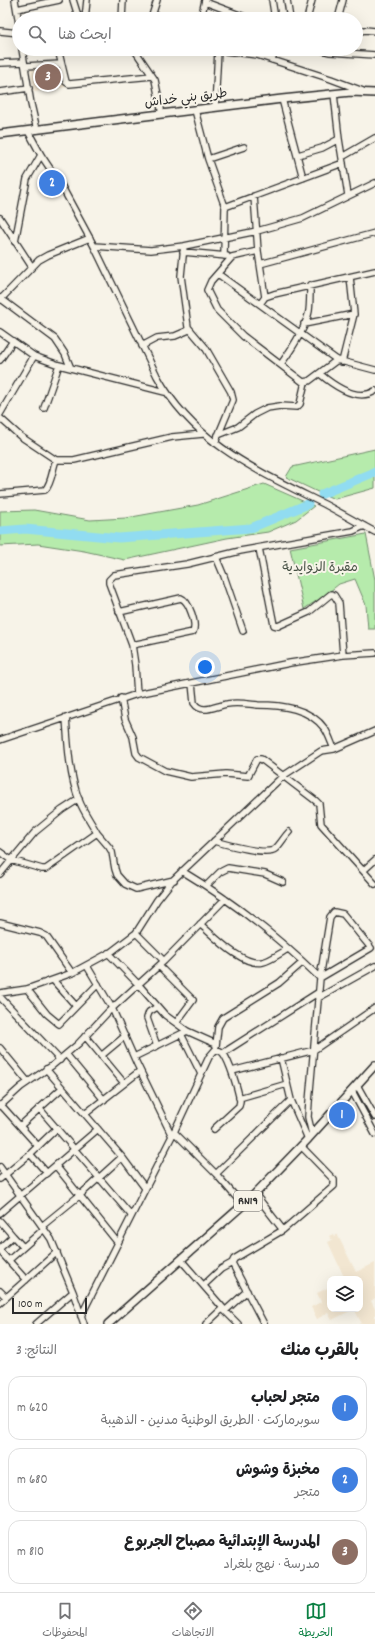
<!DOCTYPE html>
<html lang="ar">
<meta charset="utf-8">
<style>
:root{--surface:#fff;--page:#f6f6f6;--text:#202124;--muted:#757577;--line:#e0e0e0;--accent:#0b8043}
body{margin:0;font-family:Dekko,"Playpen Sans Arabic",sans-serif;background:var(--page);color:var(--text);direction:rtl}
.controls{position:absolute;right:12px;bottom:12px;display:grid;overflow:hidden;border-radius:8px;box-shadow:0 4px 16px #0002}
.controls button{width:36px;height:36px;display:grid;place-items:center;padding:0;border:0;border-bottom:1px solid var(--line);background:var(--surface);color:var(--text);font:20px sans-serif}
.scale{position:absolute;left:12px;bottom:10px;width:75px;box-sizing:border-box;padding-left:4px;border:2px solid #2b2b2b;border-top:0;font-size:11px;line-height:14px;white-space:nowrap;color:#2b2b2b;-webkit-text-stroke:3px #f7f3e8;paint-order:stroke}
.you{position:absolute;left:205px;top:667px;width:14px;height:14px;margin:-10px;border:3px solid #fff;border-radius:50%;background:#1a73e8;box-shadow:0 0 0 6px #1a73e833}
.badge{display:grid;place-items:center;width:26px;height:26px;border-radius:50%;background:var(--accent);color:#fff;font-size:13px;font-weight:700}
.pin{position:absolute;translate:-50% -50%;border:2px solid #fff;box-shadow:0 1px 4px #0006}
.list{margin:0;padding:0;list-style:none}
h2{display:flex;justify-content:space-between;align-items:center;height:52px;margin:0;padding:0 16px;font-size:17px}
h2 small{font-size:13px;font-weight:400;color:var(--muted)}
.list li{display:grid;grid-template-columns:26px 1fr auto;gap:12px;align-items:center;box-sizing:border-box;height:64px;margin:0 8px 8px;padding:0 8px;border:1px solid var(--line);border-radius:12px}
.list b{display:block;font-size:15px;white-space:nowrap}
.list p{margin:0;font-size:13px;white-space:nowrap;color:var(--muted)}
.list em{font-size:13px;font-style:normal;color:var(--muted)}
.icon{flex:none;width:22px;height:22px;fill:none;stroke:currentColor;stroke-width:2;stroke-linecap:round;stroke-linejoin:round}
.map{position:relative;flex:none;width:375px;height:1324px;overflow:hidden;direction:ltr}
.search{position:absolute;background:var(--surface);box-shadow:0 4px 16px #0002;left:12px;right:12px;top:12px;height:44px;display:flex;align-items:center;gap:10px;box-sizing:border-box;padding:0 14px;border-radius:22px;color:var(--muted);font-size:15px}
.sheet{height:268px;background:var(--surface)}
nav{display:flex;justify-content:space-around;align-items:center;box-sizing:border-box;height:56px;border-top:1px solid var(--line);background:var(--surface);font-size:11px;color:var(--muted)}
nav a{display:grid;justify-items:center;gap:2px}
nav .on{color:var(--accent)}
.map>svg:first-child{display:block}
.built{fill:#f2e6d1}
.green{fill:#b6ebac;stroke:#708b6c}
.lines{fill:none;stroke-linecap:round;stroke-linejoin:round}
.river{stroke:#91dcf1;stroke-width:9}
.minor-casing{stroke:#2b2b2b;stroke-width:8}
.major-casing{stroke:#2b2b2b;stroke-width:10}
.minor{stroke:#f7f3e8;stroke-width:5.5}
.major{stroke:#f7f3e8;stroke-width:7}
.labels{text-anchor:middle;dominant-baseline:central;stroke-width:4;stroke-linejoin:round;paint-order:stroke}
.shield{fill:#f7f3e8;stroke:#686764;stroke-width:1}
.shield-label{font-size:12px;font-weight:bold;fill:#2b2b2b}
.street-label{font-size:13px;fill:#2b2b2b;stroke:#f7f3e8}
.park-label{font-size:13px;fill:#475145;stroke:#f7f3e8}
</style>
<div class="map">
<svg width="375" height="1324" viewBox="0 0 375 1324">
<rect width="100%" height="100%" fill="#f7f3e8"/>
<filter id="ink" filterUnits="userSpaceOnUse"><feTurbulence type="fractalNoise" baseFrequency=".025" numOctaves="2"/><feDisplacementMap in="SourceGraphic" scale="8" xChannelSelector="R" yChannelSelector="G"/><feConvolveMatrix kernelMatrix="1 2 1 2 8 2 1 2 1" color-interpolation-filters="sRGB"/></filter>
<g filter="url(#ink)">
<!-- built -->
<path class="built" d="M61,66L67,87L34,92L30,67Z
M333,1234L334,1236L337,1234L356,1272L375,1263V1298L371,1301L375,1309V1324H359L361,1322L354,1309L332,1320L328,1313L317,1319L311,1307L321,1302L317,1293L330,1287V1309H360V1279H345L328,1242L332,1240L329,1236Z"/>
<!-- green -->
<path class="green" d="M375,449V488L335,499L322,494L286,477L292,467Z
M264,484L314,506L296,520L268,532L227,538L125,560L84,551L38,544L0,546V511L34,510L90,520L126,518L198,505Z
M366,534L375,580V629H368L366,605L355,579L339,584L324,596L304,609L290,548Z"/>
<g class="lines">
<!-- river -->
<path class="river" d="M322,494L375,472
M0,531L25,529L119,538L251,528L308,504"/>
<defs>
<path id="minor" d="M15,0L19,24
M73,0L79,19
M272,0L275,19
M287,0L290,19
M205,2L245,17
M17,9L59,0
M152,15L183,19
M85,19L87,0
M122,19L123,0
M151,19L157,0
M201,19L205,0
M307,19L312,0
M338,19L343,0
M0,31L19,33
M356,32L365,30L375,31
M22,49L31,104L37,130
M58,49L66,82L69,84L152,76
M134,49L155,80L162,114
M209,49L257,55L331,79L363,91
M318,49L330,52L375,55
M272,60L275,49
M0,63L24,62
M25,66L61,64
M0,92L29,88
M334,94L339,139L348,195
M282,99L303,178
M215,107L218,50
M195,110L208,159L225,207L224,256
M28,131L41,155L61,185L94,246L157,376C194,444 258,471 324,504C341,513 358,523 375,532
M298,155L322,148L339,139
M342,157L375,138
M208,159L244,147
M254,196L258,251L265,297
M225,207L343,163
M0,218L32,267
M15,242L27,179L41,155
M94,246L151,250L184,246L257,231L303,218L375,183
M184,246L181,276L188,327L205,347L231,392L233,400L215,443
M258,251L232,257L211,281L207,290L217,310L243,336L303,382L309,381L337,360
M183,252L227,256
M260,264L375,233
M218,274L337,360L375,370
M0,298L55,339L65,354L70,366
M0,300L39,260L48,255L90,238
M260,304L265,297L274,294L375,271
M304,324L354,314
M0,332L34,356L59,365L165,392
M142,346L157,338L175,336L189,330
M0,360L13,341
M342,362L354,314L350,277
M281,364C291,350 306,328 309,311C310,303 310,294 310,285
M320,374C333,385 357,402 375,391
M44,408L59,365
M0,414L34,356
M0,418L20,436L56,460H74L172,437L203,434
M218,435L238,427L255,414L267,408L280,406L297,407L300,404L305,382
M0,494L45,490C52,483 52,470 56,460
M259,548L274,625L278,626L309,612L331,594L334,595L339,603L343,655
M216,557L224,576L243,631
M119,612L181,598C189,601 197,624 193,632L132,645
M192,683L194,703C202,715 215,706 227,704C237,702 248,704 258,705C282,705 310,708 325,729C329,735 331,742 334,749
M137,694L135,665L132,645L109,583V580L114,575L187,564L240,551L353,531L364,526
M121,698L125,719L133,737L136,753L139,757L165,771L191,777L226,774L248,776L257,759H261L316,801L319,804L321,824L375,884
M0,740L137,694L290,663L343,655L375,653
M97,833L109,847L112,852L115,869L117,875L125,884L136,889L174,880
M214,841C225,844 267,856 275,849C280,845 284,837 289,832
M0,852L11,860L42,869H46L97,833C91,822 83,811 79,800C69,774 68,745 66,717
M364,870L375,860
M182,871C232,901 279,938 320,978L309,1102L308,1117L312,1134
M0,874L35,832L62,810L79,799
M206,886L220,872L228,868L265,874L283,882
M334,912L343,914L371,948L320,978L330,917Z
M0,923L40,933L46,936L72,973
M200,924C214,936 243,967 263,962C272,960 280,953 288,949
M136,933L164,961
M108,953L138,984L165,1015L187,1031L216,1044
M87,966L112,1008L136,1062L172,1136
M159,966L193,1000L176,1023
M53,980L76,1006
M27,989L47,1014L59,1024L98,984
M0,993L27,989L72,973L111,952L136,933L157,900L172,881L283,776L321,751L334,749L375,731
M0,997L60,1060
M318,998L375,966
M157,1007L149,1012L147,1018L157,1046
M181,1034L201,1074
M85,1036L124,1083
M216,1046L218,1027L223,1018L279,983L303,962
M0,1048L28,1082
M223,1053L319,992
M66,1054L104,1100
M101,1056L125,1036
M134,1057L187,1031
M281,1058L291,1100L308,1139
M46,1069L122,1157L145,1188
M232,1071L314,1050L375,1008
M357,1085L375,1117
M352,1091L375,1134
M239,1098L287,1084
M1,1105L38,1146
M0,1106L21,1087L53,1065L78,1044L108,1012L164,961L225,899
M39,1108L131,1215
M85,1114L140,1071
M20,1126L62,1088
M174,1132L216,1174L243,1205
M30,1154L47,1173
M56,1166L118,1243
M0,1167L51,1239L73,1292L84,1324
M216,1174L291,1100
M0,1179L30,1154L57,1128
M255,1194L283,1230
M0,1213L98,1129
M0,1221L13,1236
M42,1226L80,1195L122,1157
M0,1248L13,1236L23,1247
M0,1251L26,1280
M9,1260L44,1229
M181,1260L223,1308L206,1324
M204,1285L221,1269L232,1263
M0,1291L6,1297
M0,1303L57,1252
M223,1309L238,1324
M225,1311L247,1291
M81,1316L174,1132L209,1057L215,1050C218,1050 221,1051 223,1053C230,1062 238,1090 240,1101L239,1106L214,1129
M36,1324L73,1292
M264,1324L232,1263L234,1259L283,1230L334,1186V1180L301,1146"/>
<path id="major" d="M0,134L282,99L351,92L375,93
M108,1324L252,1197L308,1139L375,1065"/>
</defs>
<!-- minor casing -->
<use href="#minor" class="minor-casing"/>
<!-- major casing -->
<use href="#major" class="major-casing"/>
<!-- minor -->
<use href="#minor" class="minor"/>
<!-- major -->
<use href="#major" class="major"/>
</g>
</g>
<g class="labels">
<!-- shield labels -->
<rect class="shield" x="234" y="1191" width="28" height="20" rx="3"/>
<g class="shield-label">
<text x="248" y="1201">RN19</text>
</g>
<!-- street labels -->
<g class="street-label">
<text transform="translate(186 99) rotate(-7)">طريق بني خداش</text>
</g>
<!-- park labels -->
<g class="park-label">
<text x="320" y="568">مقبرة الزوايدية</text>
</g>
</g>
</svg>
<div class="controls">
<button><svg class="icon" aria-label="layers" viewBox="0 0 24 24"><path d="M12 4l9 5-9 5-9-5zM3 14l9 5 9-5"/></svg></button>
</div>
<div class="scale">100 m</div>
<div class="you"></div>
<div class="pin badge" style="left:342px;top:1115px;background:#3f7fe0">1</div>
<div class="pin badge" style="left:52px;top:183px;background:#3f7fe0">2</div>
<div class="pin badge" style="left:48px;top:77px;background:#8d6e63">3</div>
<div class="search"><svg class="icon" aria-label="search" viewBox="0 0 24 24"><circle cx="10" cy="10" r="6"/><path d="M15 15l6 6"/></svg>ابحث هنا</div>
</div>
<section class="sheet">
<h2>بالقرب منك<small>النتائج: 3</small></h2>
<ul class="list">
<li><span class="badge" style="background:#3f7fe0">1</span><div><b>متجر لحباب</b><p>سوبرماركت · الطريق الوطنية مدنين - الذهيبة</p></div><em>620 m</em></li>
<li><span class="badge" style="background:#3f7fe0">2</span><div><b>مخبزة وشوش</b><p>متجر</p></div><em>680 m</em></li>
<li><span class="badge" style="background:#8d6e63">3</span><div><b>المدرسة الإبتدائية مصباح الجربوع</b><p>مدرسة · نهج بلغراد</p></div><em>810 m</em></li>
</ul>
</section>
<nav>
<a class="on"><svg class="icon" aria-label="map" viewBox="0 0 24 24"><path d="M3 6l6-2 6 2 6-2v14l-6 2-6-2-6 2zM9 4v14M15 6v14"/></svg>الخريطة</a>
<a><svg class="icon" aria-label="directions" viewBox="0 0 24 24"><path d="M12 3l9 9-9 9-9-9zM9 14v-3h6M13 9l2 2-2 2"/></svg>الاتجاهات</a>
<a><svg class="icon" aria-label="saved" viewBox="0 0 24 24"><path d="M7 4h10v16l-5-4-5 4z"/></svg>المحفوظات</a>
</nav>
